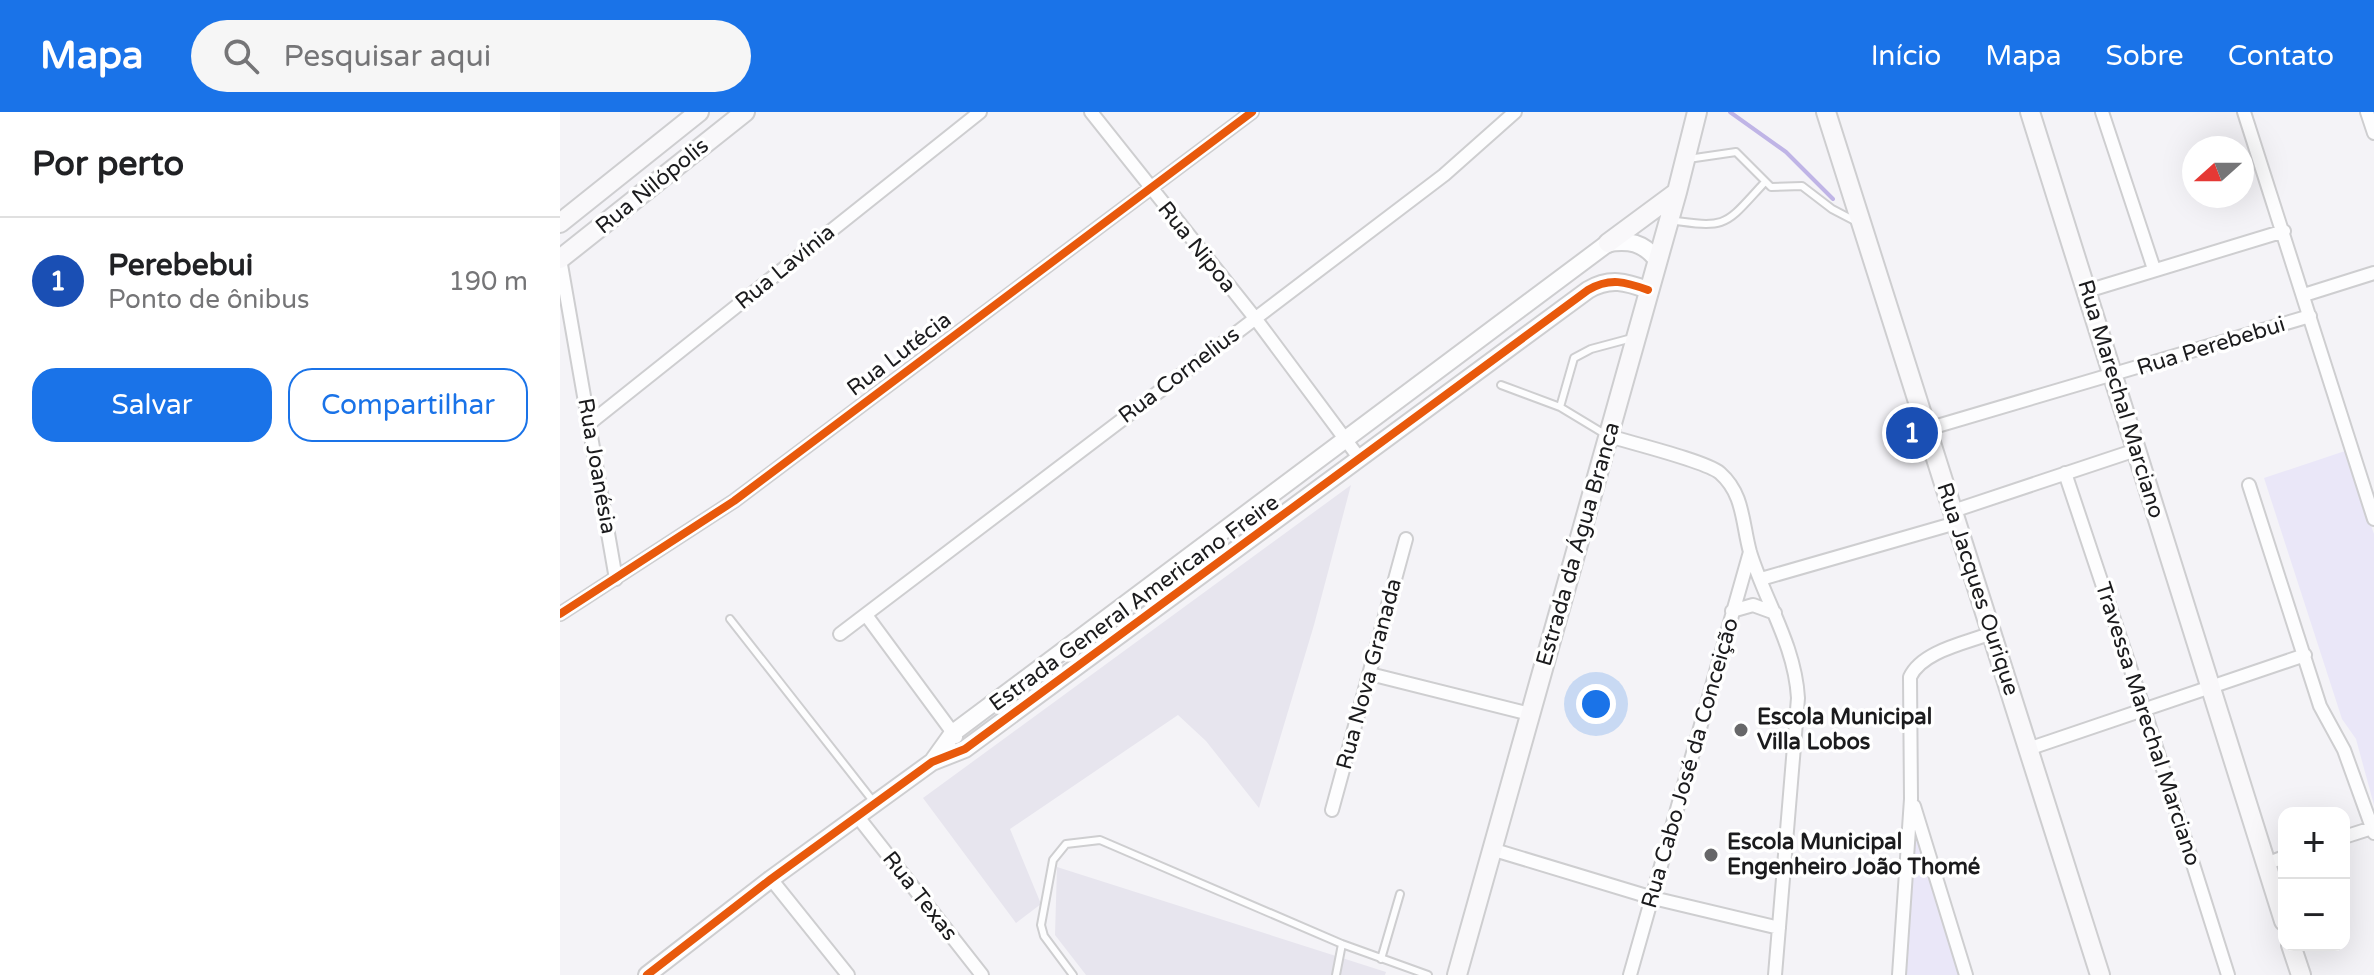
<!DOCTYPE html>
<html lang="pt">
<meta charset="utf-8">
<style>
:root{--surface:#fff;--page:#f6f6f6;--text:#202124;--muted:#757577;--line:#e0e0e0;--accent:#1a73e8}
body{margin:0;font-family:"Varela Round",sans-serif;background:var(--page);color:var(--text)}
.controls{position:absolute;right:24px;bottom:24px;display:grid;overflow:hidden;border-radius:16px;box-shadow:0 8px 32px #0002}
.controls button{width:72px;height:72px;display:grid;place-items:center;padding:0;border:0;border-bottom:2px solid var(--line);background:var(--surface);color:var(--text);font:40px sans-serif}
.compass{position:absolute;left:1622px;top:24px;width:72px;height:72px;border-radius:50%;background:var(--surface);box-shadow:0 8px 32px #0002;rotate:249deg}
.you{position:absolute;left:1036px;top:592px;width:28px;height:28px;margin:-20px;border:6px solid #fff;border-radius:50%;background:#1a73e8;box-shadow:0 0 0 12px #1a73e833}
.badge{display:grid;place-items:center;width:52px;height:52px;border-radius:50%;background:var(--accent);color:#fff;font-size:26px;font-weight:700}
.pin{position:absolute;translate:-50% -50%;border:4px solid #fff;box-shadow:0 2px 8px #0006}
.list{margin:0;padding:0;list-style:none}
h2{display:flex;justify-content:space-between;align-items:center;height:104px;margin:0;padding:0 32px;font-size:34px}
h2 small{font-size:26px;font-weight:400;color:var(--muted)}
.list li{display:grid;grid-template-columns:52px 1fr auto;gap:24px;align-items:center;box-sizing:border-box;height:128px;padding:0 32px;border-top:2px solid var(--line)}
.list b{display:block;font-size:30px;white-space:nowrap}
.list p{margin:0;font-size:26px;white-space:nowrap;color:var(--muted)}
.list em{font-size:26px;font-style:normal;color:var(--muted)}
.actions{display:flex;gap:16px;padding:24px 32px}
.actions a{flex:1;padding:18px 0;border:2px solid var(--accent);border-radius:24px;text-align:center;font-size:28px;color:var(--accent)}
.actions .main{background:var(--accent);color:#fff}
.icon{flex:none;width:44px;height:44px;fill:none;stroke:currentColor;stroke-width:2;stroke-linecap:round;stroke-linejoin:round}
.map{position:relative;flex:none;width:1814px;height:863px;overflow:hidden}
header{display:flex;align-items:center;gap:48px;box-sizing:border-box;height:112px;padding:0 40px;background:var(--accent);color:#fff}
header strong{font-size:38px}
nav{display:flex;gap:44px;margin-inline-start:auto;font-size:28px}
.search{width:560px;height:72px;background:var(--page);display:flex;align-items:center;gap:20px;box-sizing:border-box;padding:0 28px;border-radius:44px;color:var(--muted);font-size:30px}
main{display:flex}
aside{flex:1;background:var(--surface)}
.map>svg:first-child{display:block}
.built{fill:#e7e5ee}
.green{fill:#eae7f8}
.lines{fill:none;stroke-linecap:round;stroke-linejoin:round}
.stream{stroke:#bfb4e6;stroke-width:4}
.service-casing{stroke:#ceced0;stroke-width:10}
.minor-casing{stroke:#ceced0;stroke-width:16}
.tertiary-casing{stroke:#ceced0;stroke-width:20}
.secondary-casing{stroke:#ceced0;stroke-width:22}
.service{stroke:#fdfdfe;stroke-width:6}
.minor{stroke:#fdfdfe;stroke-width:12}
.tertiary{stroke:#fdfdfe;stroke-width:16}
.secondary{stroke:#f9f8fa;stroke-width:18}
.cycleway-casing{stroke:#fff;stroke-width:13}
.cycleway{stroke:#e8590c;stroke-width:8}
.poi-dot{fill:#676769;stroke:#fff;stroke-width:3}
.labels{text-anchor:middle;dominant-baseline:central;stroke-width:7;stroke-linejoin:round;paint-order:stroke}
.street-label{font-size:22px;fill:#1b1b1d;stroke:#fff}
.poi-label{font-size:22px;font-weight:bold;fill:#1b1b1d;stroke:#fff;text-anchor:start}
</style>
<header>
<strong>Mapa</strong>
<div class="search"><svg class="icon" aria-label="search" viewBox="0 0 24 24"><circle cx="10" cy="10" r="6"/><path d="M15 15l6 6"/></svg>Pesquisar aqui</div>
<nav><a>Início</a><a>Mapa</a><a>Sobre</a><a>Contato</a></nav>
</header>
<main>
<aside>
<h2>Por perto<small></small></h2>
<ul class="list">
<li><span class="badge" style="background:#1a4fb4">1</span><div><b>Perebebui</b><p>Ponto de ônibus</p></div><em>190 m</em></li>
</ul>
<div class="actions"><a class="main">Salvar</a><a>Compartilhar</a></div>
</aside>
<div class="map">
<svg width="1814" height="863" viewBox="0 0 1814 863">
<rect width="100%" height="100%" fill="#f4f3f7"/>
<!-- built -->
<path class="built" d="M791,373L754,513L699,696L646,629L618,603L450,717L481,792L456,811L363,686Z
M497,755L826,860L825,863H526L495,823Z"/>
<!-- green -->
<path class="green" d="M1785,339L1814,422V693L1796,627L1782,607L1704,366Z
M1351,687L1406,863H1339Z"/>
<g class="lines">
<!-- stream -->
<path class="stream" d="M1170,0L1226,40L1273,87"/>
<defs>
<path id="service" d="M1128,47L1176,40L1211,75L1242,74L1272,97L1295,109
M1110,108C1169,117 1165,113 1205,70
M941,273L1000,295
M1048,324L1000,295L1014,246L1031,237L1072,226
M170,507L313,689
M821,847L840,782
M513,863L484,824L481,813L493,748L506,732L540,728L782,832L868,863
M776,863L782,832"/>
<path id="minor" d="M531,0L695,206L800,347
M1542,0L1594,157
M1684,0L1814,407
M1807,0L1814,21
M0,147L56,467
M1527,179L1724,119
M1744,183L1814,161
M30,311L420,0
M1367,317L1750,204
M1049,324C1071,331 1146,349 1160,361C1184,382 1182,411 1190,440C1205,489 1235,533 1238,586L1215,863
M1505,361L1584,597L1668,863
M1689,373L1760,594L1784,638L1814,721
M1393,399L1576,338
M1201,467L1396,411
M1172,499L1193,493L1215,501
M0,502L174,389L692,0
M306,503L396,625
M280,522L884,63L955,0
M810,562L970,602
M1468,637L1745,543
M1354,694L1406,863
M772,698L846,427
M298,705L422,863
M1784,725L1812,716
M931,737L1093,786L1219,816
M1706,752L1724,745
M211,767L288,863
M1070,863L1190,440
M1339,863L1351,687L1350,565C1362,539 1406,531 1432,521"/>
<path id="tertiary" d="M373,649L393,621L1048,131C1069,128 1083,130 1097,148
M87,863L211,767L372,650L405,637L1028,178C1050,165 1066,170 1088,178"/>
<path id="secondary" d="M1266,0L1540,863
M1470,0L1724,809
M0,111L139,0
M1048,131L1117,80
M0,147L185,0
M1731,833L1741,863
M897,863L1117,80L1137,0"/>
</defs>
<!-- service casing -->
<use href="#service" class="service-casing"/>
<!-- minor casing -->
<use href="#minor" class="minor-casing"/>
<!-- tertiary casing -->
<use href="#tertiary" class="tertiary-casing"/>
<!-- secondary casing -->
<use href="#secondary" class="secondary-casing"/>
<!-- service -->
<use href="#service" class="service"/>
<!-- minor -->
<use href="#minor" class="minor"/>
<!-- tertiary -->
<use href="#tertiary" class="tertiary"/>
<!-- secondary -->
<use href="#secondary" class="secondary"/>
<defs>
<path id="cycleway" d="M0,502L174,389L692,0
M87,863L211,767L372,650L405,637L1028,178C1050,165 1066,170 1088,178"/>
</defs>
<!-- cycleway casing -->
<use href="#cycleway" class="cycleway-casing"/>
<!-- cycleway -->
<use href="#cycleway" class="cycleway"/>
</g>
<!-- markers -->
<g class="poi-dot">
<circle cx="1181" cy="618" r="8"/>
<circle cx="1151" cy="743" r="8"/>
</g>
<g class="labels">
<!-- street labels -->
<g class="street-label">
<text transform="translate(92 74) rotate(-39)">Rua Nilópolis</text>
<text transform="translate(637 135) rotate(51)">Rua Nipoa</text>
<text transform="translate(225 155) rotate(-39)">Rua Lavínia</text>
<text transform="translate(1651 234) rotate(-17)">Rua Perebebui</text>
<text transform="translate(339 242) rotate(-37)">Rua Lutécia</text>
<text transform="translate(619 263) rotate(-37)">Rua Cornelius</text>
<text transform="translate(1561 287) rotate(73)">Rua Marechal Marciano</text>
<text transform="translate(37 354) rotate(80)">Rua Joanésia</text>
<text transform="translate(1018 432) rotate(-74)">Estrada da Água Branca</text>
<text transform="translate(1418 477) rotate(72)">Rua Jacques Ourique</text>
<text transform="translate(574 491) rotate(-36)">Estrada General Americano Freire</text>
<text transform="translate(809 562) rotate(-75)">Rua Nova Granada</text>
<text transform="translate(1588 612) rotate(72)">Travessa Marechal Marciano</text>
<text transform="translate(1130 651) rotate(-74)">Rua Cabo José da Conceição</text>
<text transform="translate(360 784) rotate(52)">Rua Texas</text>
</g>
<!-- poi labels -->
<g class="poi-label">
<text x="1197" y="605">Escola Municipal<tspan x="1197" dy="25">Villa Lobos</tspan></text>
<text x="1167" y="730">Escola Municipal<tspan x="1167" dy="25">Engenheiro João Thomé</tspan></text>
</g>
</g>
</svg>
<div class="controls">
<button>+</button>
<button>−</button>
</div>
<svg class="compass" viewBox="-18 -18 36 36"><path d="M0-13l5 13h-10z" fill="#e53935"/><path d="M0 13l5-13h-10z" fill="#757577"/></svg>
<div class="you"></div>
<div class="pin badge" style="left:1352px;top:321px;background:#1a4fb4">1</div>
</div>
</main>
